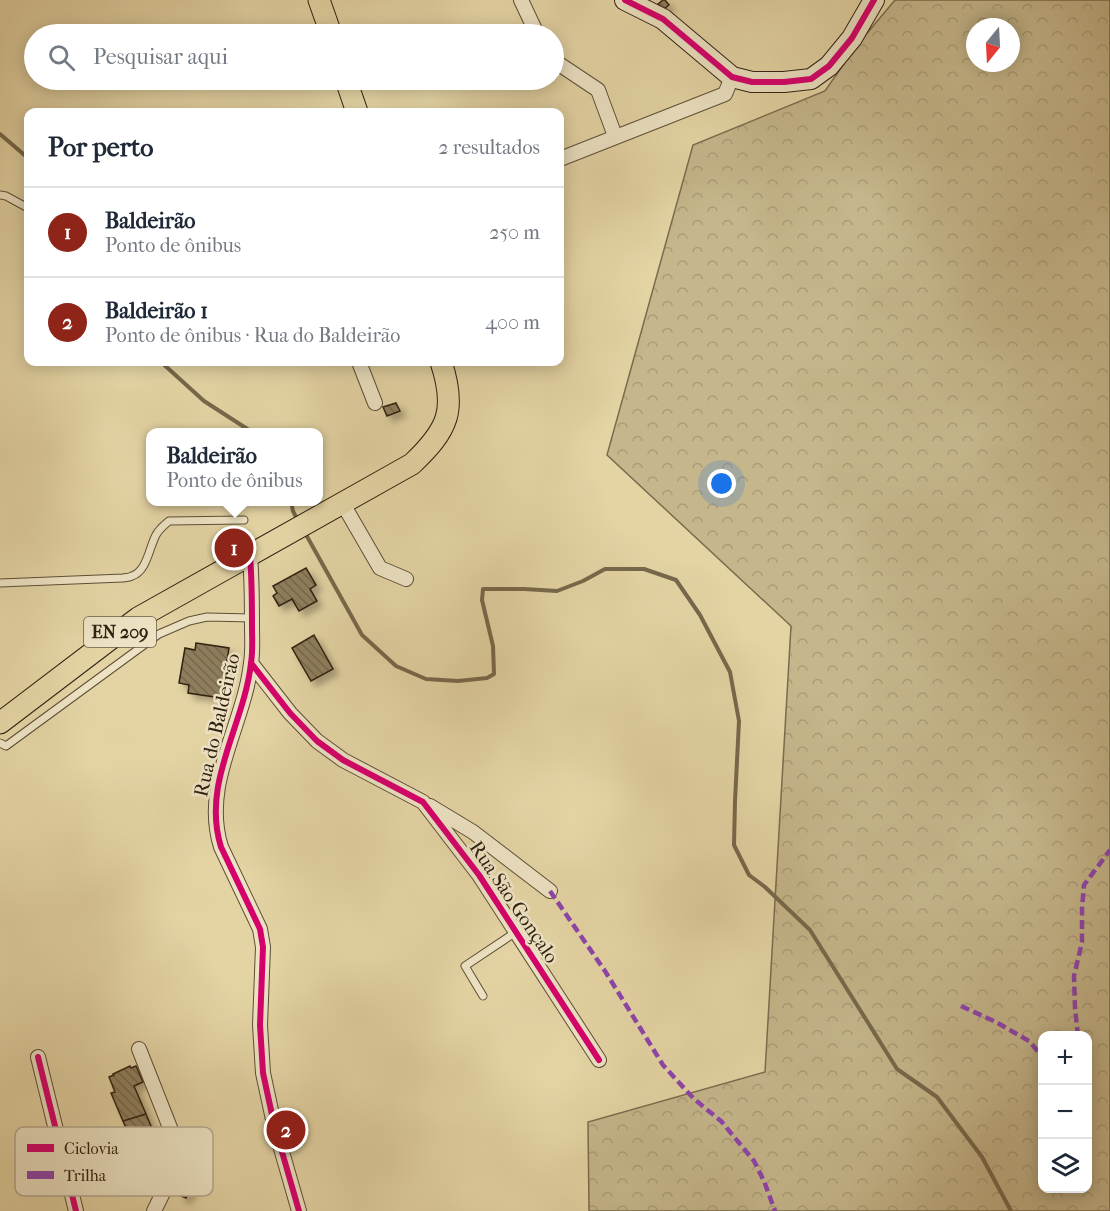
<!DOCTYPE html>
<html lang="pt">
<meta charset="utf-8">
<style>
:root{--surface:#fff;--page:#f6f6f7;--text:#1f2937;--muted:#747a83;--line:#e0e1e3;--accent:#8f2418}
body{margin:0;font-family:"IM FELL French Canon",serif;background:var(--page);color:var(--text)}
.controls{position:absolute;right:18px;bottom:18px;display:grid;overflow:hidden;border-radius:12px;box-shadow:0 3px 15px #0003}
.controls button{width:54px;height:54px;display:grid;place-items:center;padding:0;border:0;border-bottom:2px solid var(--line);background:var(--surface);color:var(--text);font:30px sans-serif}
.compass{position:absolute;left:966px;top:18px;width:54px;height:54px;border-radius:50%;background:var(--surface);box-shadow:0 3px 15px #0003;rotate:198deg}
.you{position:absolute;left:722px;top:484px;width:21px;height:21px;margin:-15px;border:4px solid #fff;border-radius:50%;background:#1a73e8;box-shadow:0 0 0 9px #1a73e833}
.badge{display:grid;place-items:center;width:39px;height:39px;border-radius:50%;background:var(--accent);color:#fff;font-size:20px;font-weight:700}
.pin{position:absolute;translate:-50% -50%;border:3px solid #fff;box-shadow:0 2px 6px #0006}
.popup{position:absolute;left:146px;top:428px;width:177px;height:78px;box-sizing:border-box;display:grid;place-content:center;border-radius:12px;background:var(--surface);filter:drop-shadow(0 2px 4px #0005);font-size:20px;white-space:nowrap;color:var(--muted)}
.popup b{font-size:22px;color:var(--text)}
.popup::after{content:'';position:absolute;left:50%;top:100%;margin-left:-12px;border:12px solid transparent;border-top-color:var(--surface)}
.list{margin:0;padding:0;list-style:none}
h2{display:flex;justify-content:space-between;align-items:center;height:78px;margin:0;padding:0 24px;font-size:26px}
h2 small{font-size:20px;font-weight:400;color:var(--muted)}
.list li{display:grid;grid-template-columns:39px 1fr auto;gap:18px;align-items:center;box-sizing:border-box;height:90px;padding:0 24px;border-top:2px solid var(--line)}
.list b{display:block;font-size:22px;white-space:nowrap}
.list p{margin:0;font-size:20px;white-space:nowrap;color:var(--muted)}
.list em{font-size:20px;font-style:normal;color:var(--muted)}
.icon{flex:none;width:33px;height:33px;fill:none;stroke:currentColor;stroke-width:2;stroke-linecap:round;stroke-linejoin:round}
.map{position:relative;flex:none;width:1110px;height:1211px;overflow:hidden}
.search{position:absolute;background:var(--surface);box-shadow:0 3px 15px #0003;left:24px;top:24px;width:540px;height:66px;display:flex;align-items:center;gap:15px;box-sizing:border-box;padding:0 21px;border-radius:33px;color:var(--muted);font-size:22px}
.panel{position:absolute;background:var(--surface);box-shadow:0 3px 15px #0003;left:24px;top:108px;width:540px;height:258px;border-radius:12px}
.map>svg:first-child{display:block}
.forest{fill:url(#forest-crowns);stroke:#7a6c4e;stroke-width:1.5;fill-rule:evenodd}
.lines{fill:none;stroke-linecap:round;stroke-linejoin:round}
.stream{stroke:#77684b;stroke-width:4}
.building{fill:url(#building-back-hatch);stroke:#302111;stroke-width:1.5;filter:url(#shadow)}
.lane-casing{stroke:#5d4e36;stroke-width:9}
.street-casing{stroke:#5d4e36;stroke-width:16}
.secondary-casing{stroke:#302111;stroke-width:22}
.primary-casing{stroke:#302111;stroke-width:23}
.lane{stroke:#ede3c4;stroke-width:7}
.street{stroke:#ede3c4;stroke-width:14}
.secondary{stroke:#ede3c4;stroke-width:20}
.primary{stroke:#e4d4a4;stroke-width:21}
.quiet{stroke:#8e44ad;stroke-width:4.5;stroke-dasharray:9 4.5;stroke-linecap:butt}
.cycleway-casing{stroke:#ede3c4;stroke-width:10}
.cycleway{stroke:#d6006c;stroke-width:6}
.labels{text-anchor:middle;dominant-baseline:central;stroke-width:5;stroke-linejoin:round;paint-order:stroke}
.shield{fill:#ede3c4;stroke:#695b47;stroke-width:1.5}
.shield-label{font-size:18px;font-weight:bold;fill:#302111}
.street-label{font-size:20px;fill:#302111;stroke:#ede3c4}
.key{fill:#ede3c4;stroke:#b4a98e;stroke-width:1.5}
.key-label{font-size:16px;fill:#302111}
</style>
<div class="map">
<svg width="1110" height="1211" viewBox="0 0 1110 1211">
<defs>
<pattern id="forest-crowns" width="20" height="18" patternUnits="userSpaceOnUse" patternTransform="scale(1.5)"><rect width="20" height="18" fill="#c5b68b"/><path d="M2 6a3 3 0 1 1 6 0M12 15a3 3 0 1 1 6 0" fill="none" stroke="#aa9c77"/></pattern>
<pattern id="building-back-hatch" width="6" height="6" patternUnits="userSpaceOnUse" patternTransform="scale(1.5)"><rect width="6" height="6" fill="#8e7e5d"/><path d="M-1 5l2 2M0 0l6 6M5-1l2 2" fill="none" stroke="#74674b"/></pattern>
<filter id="shadow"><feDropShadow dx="5.5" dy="5.5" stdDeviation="3" flood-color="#0004"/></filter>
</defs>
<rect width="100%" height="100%" fill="#e4d4a4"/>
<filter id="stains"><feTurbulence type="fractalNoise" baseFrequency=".00333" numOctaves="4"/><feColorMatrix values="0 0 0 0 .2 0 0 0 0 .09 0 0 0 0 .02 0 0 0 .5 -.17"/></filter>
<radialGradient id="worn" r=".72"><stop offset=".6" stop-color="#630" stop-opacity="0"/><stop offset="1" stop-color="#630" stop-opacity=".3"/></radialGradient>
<!-- forest -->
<path class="forest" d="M895,0H1110V1211H589L588,1122L765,1072L791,626L607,455L693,145L825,91L858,44ZM975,27H1011V63H975ZM1042,1036H1088V1188H1042Z"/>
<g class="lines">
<!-- stream -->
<path class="stream" d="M0,134L28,158
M161,362L204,401L252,432
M291,502L293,511L297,519
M304,531L362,635L396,666L426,679L458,681L487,678L494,674L493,646L482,600L483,589H524L557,591L583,581L605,569H644L676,580L700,615L730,672L739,721L735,801L734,845L749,875L765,887L810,930L897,1069L937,1097L982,1157L1011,1211"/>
</g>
<!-- building -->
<path class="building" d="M663,0H665L669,5L663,10L658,4Z
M396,403L400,411L387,416L383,407Z
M306,568L316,585L310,589L317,601L299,611L292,599L279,606L273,596L277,593L273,586Z
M314,635L333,669L311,681L292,648Z
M196,643L229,648L221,698L188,693L189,685L179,683L185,648L195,650Z
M130,1066L131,1068L136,1066L143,1082L134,1086L146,1114L123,1121L111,1093L115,1092L109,1077L114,1075L113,1074Z
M146,1114L158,1143L155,1145L160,1159L156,1161L157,1162L137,1170V1169L132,1171L124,1153L134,1148L123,1121Z
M185,1183L192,1187L186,1198L179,1195Z"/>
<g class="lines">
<defs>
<path id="lane" d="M0,195L6,196L28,208
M0,583L123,578C126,577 129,578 132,576C147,571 149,548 156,535C159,529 163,526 169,521L244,520
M0,743L6,746L159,634L189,621L207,617L252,618
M483,996L465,966L516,932"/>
<path id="street" d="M521,0L537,34
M554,58L559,64L598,90L615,136
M560,159L725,94L732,77
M359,362L375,403
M343,504L380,568L406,579
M250,556C252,580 252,603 252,626C252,638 253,651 251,663C244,726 201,783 221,847L260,929L263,947L260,1025L263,1073L274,1124L299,1211
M251,663L290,713L317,741L343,760L423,802L479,875L599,1060
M430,806L473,832L550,891
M139,1049L180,1153L176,1166L154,1211
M38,1057L76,1211"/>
<path id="secondary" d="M625,0L663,19L732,77L752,82H784L811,79L829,66L852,38L874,0"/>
<path id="primary" d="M319,0L331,34
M346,80L357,112
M0,723L138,618L412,464C448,430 457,410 441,362"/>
</defs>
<!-- lane casing -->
<use href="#lane" class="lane-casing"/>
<!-- street casing -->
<use href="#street" class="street-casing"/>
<!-- secondary casing -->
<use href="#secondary" class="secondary-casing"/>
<!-- primary casing -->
<use href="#primary" class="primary-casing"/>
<!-- lane -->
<use href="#lane" class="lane"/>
<!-- street -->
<use href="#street" class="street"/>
<!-- secondary -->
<use href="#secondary" class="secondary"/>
<!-- primary -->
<use href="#primary" class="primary"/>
<!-- quiet -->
<path class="quiet" d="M550,891L605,971L663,1065L694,1099L721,1121L754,1161L764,1181L775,1211
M961,1006L996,1022L1029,1041L1042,1056
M1078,1036L1075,1008L1074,976L1082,942V908L1084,885L1110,850"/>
<defs>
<path id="cycleway" d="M625,0L663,19L732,77L752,82H784L811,79L829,66L852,38L874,0
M250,556C252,580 252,603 252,626C252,638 253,651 251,663C244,726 201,783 221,847L260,929L263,947L260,1025L263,1073L274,1124L299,1211
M251,663L290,713L317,741L343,760L423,802L479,875L599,1060
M38,1057L76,1211"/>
</defs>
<!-- cycleway casing -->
<use href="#cycleway" class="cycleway-casing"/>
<!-- cycleway -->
<use href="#cycleway" class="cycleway"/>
</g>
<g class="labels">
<!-- shield labels -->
<rect class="shield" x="84" y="617" width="72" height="30" rx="4.5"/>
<g class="shield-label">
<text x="120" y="632">EN 209</text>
</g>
<!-- street labels -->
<g class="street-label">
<text transform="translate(217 725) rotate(-77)">Rua do Baldeirão</text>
<text transform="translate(514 902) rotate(56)">Rua São Gonçalo</text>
</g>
</g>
<!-- legend -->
<rect x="15" y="1127" width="198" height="69" rx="9" class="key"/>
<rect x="27" y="1144" width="27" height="8" fill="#d6006c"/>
<rect x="27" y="1171" width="27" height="8" fill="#8e44ad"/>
<g class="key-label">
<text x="64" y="1154">Ciclovia</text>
<text x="64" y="1181">Trilha</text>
</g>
<rect width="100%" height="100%" filter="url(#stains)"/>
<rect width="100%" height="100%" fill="url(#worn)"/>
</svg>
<div class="controls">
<button>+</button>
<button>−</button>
<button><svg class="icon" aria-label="layers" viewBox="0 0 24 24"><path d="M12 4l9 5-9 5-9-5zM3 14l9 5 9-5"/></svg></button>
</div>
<svg class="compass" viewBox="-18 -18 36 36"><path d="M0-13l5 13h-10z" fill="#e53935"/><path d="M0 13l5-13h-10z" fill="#747a83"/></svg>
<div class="you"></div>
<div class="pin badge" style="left:234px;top:548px">1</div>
<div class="popup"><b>Baldeirão</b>Ponto de ônibus</div>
<div class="pin badge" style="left:286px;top:1130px">2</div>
<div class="search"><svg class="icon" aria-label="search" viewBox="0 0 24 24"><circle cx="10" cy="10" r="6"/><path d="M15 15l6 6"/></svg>Pesquisar aqui</div>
<section class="panel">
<h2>Por perto<small>2 resultados</small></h2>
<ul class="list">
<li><span class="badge">1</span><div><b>Baldeirão</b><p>Ponto de ônibus</p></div><em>250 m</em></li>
<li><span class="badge">2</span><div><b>Baldeirão 1</b><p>Ponto de ônibus · Rua do Baldeirão</p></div><em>400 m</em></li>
</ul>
</section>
</div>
